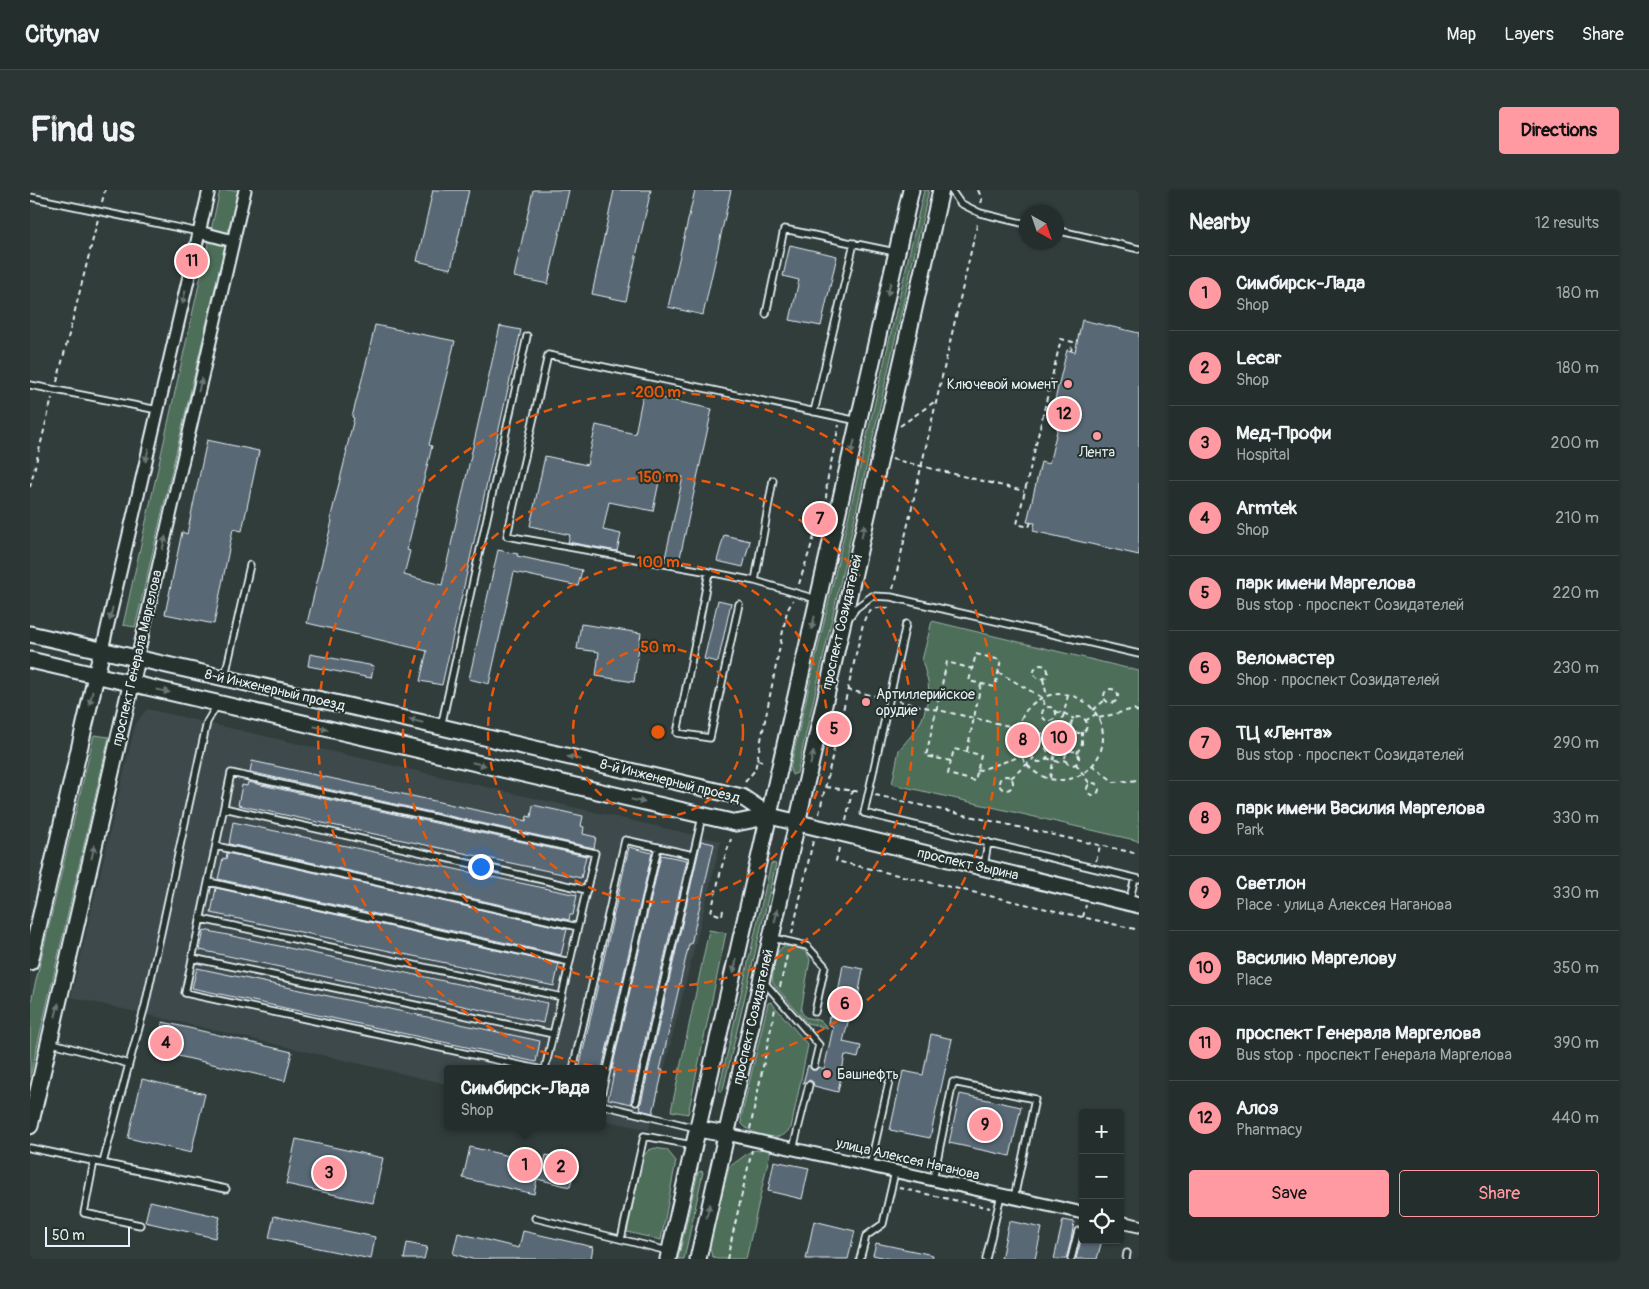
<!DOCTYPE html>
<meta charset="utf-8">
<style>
:root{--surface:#242e2c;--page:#2c3634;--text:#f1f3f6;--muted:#a3a8a9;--line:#414a48;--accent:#ff9aa2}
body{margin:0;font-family:Pangolin,sans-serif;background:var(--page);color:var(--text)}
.controls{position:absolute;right:15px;bottom:15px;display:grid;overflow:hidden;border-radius:5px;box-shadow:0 1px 4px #0004}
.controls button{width:45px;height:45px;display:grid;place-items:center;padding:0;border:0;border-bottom:1px solid var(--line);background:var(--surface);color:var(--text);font:25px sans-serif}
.compass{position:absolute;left:989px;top:15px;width:45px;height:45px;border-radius:50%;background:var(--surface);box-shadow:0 1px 4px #0004;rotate:140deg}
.scale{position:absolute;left:15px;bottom:12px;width:85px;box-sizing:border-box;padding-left:5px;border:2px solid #e8f1f8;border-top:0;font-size:14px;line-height:18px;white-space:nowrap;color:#e8f1f8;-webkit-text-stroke:4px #26332d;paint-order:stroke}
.you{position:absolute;left:450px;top:676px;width:18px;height:18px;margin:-12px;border:4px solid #fff;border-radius:50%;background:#1a73e8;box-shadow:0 0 0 8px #1a73e833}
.badge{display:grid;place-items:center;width:32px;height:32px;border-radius:50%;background:var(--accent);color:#111;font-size:16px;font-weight:700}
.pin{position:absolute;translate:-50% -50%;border:2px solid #fff;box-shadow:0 1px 5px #0006}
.popup{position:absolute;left:414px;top:875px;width:162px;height:65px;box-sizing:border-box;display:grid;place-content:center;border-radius:5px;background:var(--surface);filter:drop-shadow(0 1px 4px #0005);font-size:16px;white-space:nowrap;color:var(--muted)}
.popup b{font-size:19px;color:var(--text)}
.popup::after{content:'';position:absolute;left:50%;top:100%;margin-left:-10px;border:10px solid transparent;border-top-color:var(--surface)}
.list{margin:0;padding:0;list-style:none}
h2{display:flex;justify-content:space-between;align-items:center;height:65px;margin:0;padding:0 20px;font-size:21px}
h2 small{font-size:16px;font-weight:400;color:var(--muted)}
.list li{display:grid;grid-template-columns:32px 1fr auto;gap:15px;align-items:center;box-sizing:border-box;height:75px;padding:0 20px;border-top:1px solid var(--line)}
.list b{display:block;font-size:19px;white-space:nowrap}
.list p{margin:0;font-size:16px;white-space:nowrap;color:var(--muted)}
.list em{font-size:16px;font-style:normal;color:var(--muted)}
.actions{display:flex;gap:10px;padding:15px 20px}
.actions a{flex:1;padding:11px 0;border:1px solid var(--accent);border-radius:5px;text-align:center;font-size:18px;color:var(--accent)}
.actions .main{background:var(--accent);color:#111}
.icon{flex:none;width:28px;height:28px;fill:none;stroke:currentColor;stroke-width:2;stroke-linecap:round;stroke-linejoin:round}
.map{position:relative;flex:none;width:1109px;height:1069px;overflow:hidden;border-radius:5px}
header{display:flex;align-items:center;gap:30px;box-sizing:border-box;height:70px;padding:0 25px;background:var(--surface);border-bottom:1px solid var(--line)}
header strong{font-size:24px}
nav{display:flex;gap:28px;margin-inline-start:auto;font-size:18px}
.intro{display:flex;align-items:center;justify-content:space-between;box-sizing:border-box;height:120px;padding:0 30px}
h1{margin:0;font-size:35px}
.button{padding:12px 22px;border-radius:5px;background:var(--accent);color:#111;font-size:18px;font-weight:700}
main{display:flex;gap:30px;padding:0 30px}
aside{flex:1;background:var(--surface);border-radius:5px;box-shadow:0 1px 4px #0004}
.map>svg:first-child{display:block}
.built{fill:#3c4a4c}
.green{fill:#4d6e59;stroke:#9ab0a8}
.building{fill:#596774;stroke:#e8f1f8}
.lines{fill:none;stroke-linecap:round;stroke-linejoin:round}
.lane-casing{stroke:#e8f1f8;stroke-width:9}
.street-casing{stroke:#e8f1f8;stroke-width:15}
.secondary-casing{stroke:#e8f1f8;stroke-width:19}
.path{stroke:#e8f1f8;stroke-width:2;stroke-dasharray:5 4;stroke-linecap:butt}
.lane{stroke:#26332d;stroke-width:5.5}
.street{stroke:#26332d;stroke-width:11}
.secondary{stroke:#26332d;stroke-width:15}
.oneway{fill:#6a7674}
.ring{fill:none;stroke:#e8590c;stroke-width:2.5;stroke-dasharray:9 6}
.poi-dot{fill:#ff9aa2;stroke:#26332d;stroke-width:2}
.labels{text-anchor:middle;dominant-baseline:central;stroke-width:4;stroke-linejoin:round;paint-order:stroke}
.poi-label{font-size:14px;fill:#e8f1f8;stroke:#26332d;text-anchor:start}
.street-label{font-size:14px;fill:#e8f1f8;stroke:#26332d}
.centre{fill:#e8590c;stroke:#26332d;stroke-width:2.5}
.ring-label{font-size:15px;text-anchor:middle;font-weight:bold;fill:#e8590c;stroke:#26332d;stroke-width:4;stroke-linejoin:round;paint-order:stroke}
</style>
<header>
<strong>Citynav</strong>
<nav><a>Map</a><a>Layers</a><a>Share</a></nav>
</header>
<div class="intro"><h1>Find us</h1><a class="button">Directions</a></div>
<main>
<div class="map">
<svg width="1109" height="1069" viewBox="0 0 1109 1069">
<rect width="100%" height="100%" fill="#303d3b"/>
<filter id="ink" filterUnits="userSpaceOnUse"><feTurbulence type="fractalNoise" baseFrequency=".02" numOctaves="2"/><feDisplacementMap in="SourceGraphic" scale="10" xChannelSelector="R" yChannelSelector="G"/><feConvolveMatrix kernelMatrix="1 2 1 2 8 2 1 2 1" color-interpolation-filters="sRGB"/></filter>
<g filter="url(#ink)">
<!-- built -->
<path class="built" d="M117,519L691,651L619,940L573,930L572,879H418L417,894L41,807L105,535Z"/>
<!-- green -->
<path class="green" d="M190,0H208L105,437L93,435Z
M894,0H899L767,583L762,585L760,579Z
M902,431L1109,481V651L862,594L869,560L885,541L892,529L896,517L899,504L898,491L892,470Z
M64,545L79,547L0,887V816Z
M741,673L746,674L693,900L691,903L689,899Z
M679,740L696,743L658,924L641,921Z
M754,756C766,758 776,757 780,770L771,821L775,827L791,831L798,838L777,833L742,792C744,781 743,762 754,756Z
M741,812L778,855L761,938C757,942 754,946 748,947C738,949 718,942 712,934L711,928L738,813Z
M625,958L637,960L646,971L631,1050L597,1042L613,966L619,960Z
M741,958L716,1069H687L682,1066L679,1055L699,977L721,961Z
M670,981L673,982L654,1069H648L668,983Z"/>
<!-- building -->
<path class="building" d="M403,0H439L421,79L387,71Z
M503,0H539L518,94L484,87Z
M584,0H621L596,111L562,104Z
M665,0H701L673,125L638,117Z
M760,55L807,66L791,136L760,130L769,90L753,86Z
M1052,130L1109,143V365L1003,341L1005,333L997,332L1011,272L1019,274L1032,220L1023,218L1037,160L1045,162Z
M345,135L425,151L399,255L402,256L377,360L380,361L374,385L412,395L470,136L491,140L412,495L390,491L397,461L277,433L302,331L300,330L317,261H316L324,228L322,227L337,170Z
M613,204L682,219L649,372L635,368L653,287L631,282L623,321L579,312L573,340L591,344L587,361L538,352L540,345L500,336L515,266L557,275L566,235L605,244Z
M177,250L229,261L212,341L203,339L184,434L135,424L152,342L157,344Z
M694,345L720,351L713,377L687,371Z
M468,360L488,364L487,366L552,380L548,396L484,382L459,494L439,489Z
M688,410L701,413L688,472L674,469Z
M551,434L611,443L604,492L566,486L569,462L547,459Z
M280,464L344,476L341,488L278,476Z
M222,571L496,631L497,626L501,627L503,615L553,626L551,636L554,637L553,644L566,647L564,658L220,582Z
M218,592L556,666L551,688L208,615L212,595L217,596Z
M203,632L547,705L543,725H540L539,730L199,654Z
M671,651L684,654L661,754H659L630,880H633L623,923L610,920L611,916H608L611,913Z
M599,657L622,663L572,879H549Z
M197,663L537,739L532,761L531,765L188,689L193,668L196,669Z
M631,665L657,670L601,911L602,914L578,909L585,879H582Z
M186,698L529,774L524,796L181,723Z
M174,740L517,813L513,833L170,760Z
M813,775L833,779L824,829L819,828L813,852L831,856L828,868L815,865L808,902L784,896L783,892L780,890L773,893L778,875L782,880H786L789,877L794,879L803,838L798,833L799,827L804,825Z
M167,778L510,851L506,872L162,798Z
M133,832L262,862L255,891L127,861Z
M901,844L922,849L900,948L860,940L873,881L893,885Z
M112,889L175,904L161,963L98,948Z
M930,904L991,917L980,966L919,953Z
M266,949L353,968L343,1013L256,994Z
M440,957L514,974L516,965L546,972L540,997L507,989L504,1004L433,988Z
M744,971L779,978L772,1009L738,1001Z
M120,1011L190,1027L185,1048L115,1032Z
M244,1026L345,1047L341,1069L239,1048Z
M1033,1030L1044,1032L1041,1050L1036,1069H1024Z
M784,1031L825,1041L818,1069H776Z
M979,1031L1012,1038L1005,1069H971Z
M493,1041L563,1057L561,1069H442L423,1064L428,1043L489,1058Z
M1051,1050H1072L1067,1069H1046Z
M377,1053L397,1057L394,1069H374Z
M846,1053L903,1065L902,1069H860L843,1065Z"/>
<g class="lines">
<defs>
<path id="lane" d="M921,0L930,13L950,23L996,34
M0,7L169,42
M1026,40L1109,59
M736,124L754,39L865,62
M0,195L128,220
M784,222L824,53
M679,382L647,543L680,548L709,414
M725,391L743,290
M786,409L725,391L679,382L477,346L518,165L828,231
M818,429L826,418L842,406L861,407L1109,464
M876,434L834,623L1109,689
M195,486L220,375
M411,537L497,146
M194,618L557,700
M186,656L548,737
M954,676L958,652
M179,692L540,772
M1099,712L1105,688
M171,729L532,807
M743,748L777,756L795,776L785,822
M162,768L523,844
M733,791L789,855L784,876
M19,852L99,874L73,973
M99,874L115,816L177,532L187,515
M508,879L155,803L201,583L565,663L515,879
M543,879L595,650L663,665
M572,902L628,657
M606,912L672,627
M572,915L666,938
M0,958L196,999
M763,959L779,895
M64,971L54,1023L110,1035
M840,976L859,892
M903,990L923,892L1005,909L984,1008
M505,1028L638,1061
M591,1049L614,946L662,955
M830,1069L836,1046L853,1034L865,982
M956,1069L971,1005
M1041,1069L1048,1041
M1096,1069L1097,1063"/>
<path id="street" d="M169,42L203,51
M72,460L179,0
M107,469L215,0
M696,944L1053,1023
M1090,1032L1109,1036"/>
<path id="secondary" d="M0,444L411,537L712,607L740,626L1109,715
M0,470L706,633L740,626
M0,772L72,460
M0,936L107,469
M668,939L696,944
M638,1069L881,0
M668,1069L911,0"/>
</defs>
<!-- lane casing -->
<use href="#lane" class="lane-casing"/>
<!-- street casing -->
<use href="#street" class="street-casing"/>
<!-- secondary casing -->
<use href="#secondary" class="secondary-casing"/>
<!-- path -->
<path class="path" d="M948,0L952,9L951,14
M72,12L75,0
M27,192L68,29
M870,236L907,210
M862,269L994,301
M0,297L22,208
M1001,332L999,337L987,334L1031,149L1043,152L1041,161
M769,394L796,309L797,292L809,235
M863,399L948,31
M946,464L971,470L965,497L939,491Z
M1004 482a7 7 0 1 1 14 0a7 7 0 1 1-14 0Z
M968,482L1013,508L1015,517
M1013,489L1017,506
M1074 506a7 7 0 1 1 14 0a7 7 0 1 1-14 0Z
M817,500L851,507
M987 547a43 43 0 1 1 86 0a43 43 0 1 1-86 0Z
M1038,505L1034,523L1044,529
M868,511L1019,545
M1012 524a7 7 0 1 1 14 0a7 7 0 1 1-14 0Z
M1063,520L1075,510
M1026,522L1034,523L1030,538
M1041 535a8 8 0 1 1 16 0a8 8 0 1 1-16 0Z
M1069,528L1104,519L1109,523
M1055,531L1066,524
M1019 548a9 9 0 1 1 18 0a9 9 0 1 1-18 0Z
M1002 564a8 8 0 1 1 16 0a8 8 0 1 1-16 0Z
M937,561L951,494
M1035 568a7 7 0 1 1 14 0a7 7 0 1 1-14 0Z
M1047,563L1052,554V542
M1016,568L1029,572L1036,570
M727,570L736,572
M921,571L918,584L945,591L951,565L924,559L921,571L896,566L917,472L943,479
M1046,574L1060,594
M1062,575L1084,592L1109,590
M947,581L992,566
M969 593a7 7 0 1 1 14 0a7 7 0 1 1-14 0Z
M981,588L1004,568
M1020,588L1026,557
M715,592L725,580L757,421L763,410
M1057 599a6 6 0 1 1 12 0a6 6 0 1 1-12 0Z
M796,597L831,602
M845,605L1109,664
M789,624L833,434C838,418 842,417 858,418L859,416
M816,631L822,601
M809,658L806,671L1109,740
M1066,671L1070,656
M693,720L692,726L681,722L692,676L701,649
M1053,727L1056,715
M762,744L783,651
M750,797L758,761
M720,939L745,819
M869,998L960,1018
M697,1069L722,960"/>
<!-- lane -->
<use href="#lane" class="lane"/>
<!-- street -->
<use href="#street" class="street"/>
<!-- secondary -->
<use href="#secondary" class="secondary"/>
</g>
<!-- one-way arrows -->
<defs><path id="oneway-solid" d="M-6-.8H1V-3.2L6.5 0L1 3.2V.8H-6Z" transform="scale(1.25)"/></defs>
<g class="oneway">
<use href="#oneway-solid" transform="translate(859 99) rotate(103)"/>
<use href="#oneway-solid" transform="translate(154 107) rotate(103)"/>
<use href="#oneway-solid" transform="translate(170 195) rotate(-77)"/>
<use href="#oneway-solid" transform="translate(823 257) rotate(103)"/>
<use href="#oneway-solid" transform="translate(117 265) rotate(103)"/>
<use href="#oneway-solid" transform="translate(833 341) rotate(-77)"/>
<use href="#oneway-solid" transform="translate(134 353) rotate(-77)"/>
<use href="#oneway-solid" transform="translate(81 424) rotate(103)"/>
<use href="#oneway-solid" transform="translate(783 433) rotate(103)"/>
<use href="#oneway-solid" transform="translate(133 501) rotate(13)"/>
<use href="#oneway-solid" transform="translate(61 508) rotate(103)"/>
<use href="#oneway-solid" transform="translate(386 531) rotate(-167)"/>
<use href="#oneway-solid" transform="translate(291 538) rotate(13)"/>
<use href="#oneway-solid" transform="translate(544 568) rotate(-167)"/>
<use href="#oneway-solid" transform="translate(782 568) rotate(-77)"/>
<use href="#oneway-solid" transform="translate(449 574) rotate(13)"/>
<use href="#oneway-solid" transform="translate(608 611) rotate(13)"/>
<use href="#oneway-solid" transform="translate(63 662) rotate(-77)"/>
<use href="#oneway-solid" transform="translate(746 726) rotate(-77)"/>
<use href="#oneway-solid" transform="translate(705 776) rotate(103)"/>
<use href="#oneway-solid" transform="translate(27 820) rotate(-77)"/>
<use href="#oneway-solid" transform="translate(678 1021) rotate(-77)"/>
</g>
</g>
<!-- distance rings -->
<g class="ring">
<circle cx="628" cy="542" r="85"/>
<circle cx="628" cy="542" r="170"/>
<circle cx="628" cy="542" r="255"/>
<circle cx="628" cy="542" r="340"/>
</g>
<!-- markers -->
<g class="poi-dot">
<circle cx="1038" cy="194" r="5"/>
<circle cx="1067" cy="246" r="5"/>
<circle cx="836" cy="512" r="5"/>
<circle cx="797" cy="884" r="5"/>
</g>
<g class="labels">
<!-- poi labels -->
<g class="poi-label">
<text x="1028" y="194" text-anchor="end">Ключевой момент</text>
<text x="1067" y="262" text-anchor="middle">Лента</text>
<text x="846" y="504">Артиллерийское<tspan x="846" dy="16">орудие</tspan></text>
<text x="807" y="884">Башнефть</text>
</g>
<!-- street labels -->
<g class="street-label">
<text transform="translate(812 432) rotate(-77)">проспект Созидателей</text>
<text transform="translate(107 468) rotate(-77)">проспект Генерала Маргелова</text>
<text transform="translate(245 500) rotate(13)">8-й Инженерный проезд</text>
<text transform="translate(640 591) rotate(14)">8-й Инженерный проезд</text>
<text transform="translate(938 674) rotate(13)">проспект Зырина</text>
<text transform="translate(723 827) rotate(-77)">проспект Созидателей</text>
<text transform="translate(878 969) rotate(13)">улица Алексея Наганова</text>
</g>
</g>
<circle cx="628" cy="542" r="8" class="centre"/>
<g class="ring-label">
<text x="628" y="207">200 m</text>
<text x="628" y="292">150 m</text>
<text x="628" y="377">100 m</text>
<text x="628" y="462">50 m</text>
</g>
</svg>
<div class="controls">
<button>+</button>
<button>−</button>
<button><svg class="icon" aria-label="locate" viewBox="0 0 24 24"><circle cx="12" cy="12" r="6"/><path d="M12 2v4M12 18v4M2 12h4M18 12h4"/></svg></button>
</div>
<svg class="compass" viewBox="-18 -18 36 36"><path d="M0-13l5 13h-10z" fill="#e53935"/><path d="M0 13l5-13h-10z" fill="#a3a8a9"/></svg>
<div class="scale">50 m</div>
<div class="you"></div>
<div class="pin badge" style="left:495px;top:975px">1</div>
<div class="popup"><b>Симбирск-Лада</b>Shop</div>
<div class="pin badge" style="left:531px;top:977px">2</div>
<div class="pin badge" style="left:299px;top:983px">3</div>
<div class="pin badge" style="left:136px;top:853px">4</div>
<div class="pin badge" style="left:804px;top:539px">5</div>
<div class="pin badge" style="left:815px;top:814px">6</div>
<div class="pin badge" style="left:790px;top:329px">7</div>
<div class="pin badge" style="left:993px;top:550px">8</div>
<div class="pin badge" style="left:955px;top:935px">9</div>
<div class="pin badge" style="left:1029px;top:548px">10</div>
<div class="pin badge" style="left:162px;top:71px">11</div>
<div class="pin badge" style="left:1034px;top:224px">12</div>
</div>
<aside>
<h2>Nearby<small>12 results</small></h2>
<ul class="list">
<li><span class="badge">1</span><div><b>Симбирск-Лада</b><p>Shop</p></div><em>180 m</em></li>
<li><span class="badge">2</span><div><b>Lecar</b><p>Shop</p></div><em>180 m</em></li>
<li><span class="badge">3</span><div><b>Мед-Профи</b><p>Hospital</p></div><em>200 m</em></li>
<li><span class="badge">4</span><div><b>Armtek</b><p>Shop</p></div><em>210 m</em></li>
<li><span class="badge">5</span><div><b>парк имени Маргелова</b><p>Bus stop · проспект Созидателей</p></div><em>220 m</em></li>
<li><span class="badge">6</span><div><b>Веломастер</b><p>Shop · проспект Созидателей</p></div><em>230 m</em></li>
<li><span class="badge">7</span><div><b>ТЦ «Лента»</b><p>Bus stop · проспект Созидателей</p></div><em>290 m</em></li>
<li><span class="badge">8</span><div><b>парк имени Василия Маргелова</b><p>Park</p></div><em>330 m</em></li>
<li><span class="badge">9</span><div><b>Светлон</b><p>Place · улица Алексея Наганова</p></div><em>330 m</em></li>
<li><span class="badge">10</span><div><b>Василию Маргелову</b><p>Place</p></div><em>350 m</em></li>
<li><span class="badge">11</span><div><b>проспект Генерала Маргелова</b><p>Bus stop · проспект Генерала Маргелова</p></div><em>390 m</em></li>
<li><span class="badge">12</span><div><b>Алоэ</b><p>Pharmacy</p></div><em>440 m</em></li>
</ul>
<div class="actions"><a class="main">Save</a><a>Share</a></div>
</aside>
</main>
